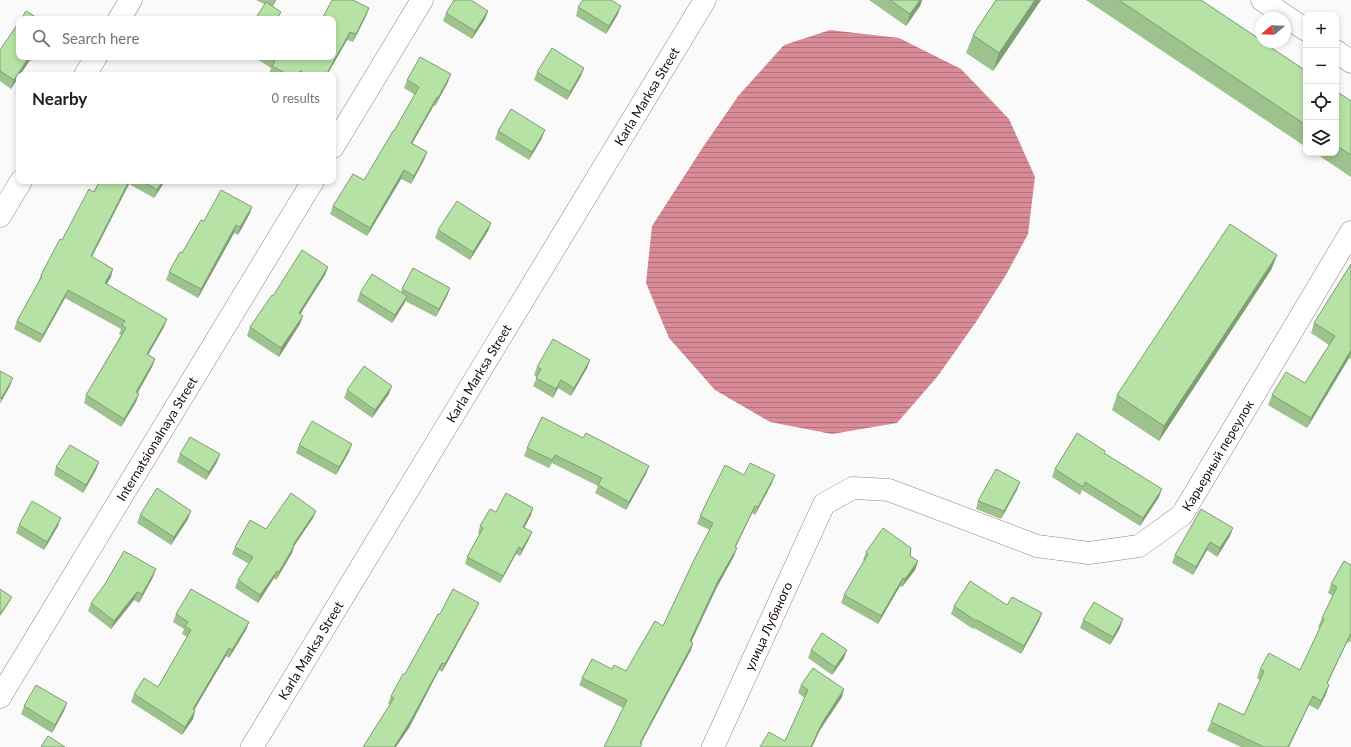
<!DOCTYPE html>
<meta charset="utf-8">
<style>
:root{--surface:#fff;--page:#f6f6f6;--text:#202124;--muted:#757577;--line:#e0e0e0}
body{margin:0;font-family:Lato,sans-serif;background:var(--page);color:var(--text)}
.controls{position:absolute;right:12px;top:12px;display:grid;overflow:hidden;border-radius:8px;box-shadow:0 2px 6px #0003}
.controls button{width:36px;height:36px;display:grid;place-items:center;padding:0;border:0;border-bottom:1px solid var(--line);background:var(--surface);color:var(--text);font:20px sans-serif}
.compass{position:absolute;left:1255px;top:12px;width:36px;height:36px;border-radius:50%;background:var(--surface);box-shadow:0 2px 6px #0003;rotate:251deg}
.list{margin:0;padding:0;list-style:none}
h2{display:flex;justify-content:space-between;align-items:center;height:52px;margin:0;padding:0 16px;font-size:17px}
h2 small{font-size:13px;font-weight:400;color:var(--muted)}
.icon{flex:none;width:22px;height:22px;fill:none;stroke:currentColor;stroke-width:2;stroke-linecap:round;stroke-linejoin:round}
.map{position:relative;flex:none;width:1351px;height:747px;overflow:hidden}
.search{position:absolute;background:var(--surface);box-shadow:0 2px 6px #0003;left:16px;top:16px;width:320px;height:44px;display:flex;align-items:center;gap:10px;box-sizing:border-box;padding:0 14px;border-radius:8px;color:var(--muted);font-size:15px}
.panel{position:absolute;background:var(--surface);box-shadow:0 2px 6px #0003;left:16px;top:72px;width:320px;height:112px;border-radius:8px}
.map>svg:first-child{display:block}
.water{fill:url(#water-rules)}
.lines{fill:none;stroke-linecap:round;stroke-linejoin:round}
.minor-casing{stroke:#a27e82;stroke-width:23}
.minor{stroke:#fff;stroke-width:22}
.wall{fill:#9dc28e}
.shaded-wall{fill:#7f9e74}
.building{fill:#b6e2a5;stroke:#7f9e74}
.labels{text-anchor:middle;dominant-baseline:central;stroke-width:3;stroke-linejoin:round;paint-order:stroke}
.street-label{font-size:13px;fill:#190c0e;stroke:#fff}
</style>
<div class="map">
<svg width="1351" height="747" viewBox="0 0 1351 747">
<defs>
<pattern id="water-rules" width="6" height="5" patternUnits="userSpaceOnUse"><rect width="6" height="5" fill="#d98c97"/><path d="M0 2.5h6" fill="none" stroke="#af717a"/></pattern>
</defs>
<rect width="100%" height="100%" fill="#fafafa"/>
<!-- water -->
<path class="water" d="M830,30L899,38L961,69L1009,119L1035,177L1028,234L1006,275L976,322L937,377L897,423L832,434L770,422L715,390L669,338L646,283L652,226L703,147L739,95L784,45Z"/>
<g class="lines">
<defs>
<g id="minor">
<path d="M1262,0L1306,30"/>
<path d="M119,19L131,0"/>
<path d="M1336,51L1351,62"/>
<path d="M85,75L96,57"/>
<path d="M333,147L422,0"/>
<path d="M0,216L21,181"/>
<path id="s1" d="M0,697L313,181"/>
<path id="s2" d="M252,747L705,0"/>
<path id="s3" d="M713,747L824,504L853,488L889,490L1037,546L1089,553L1139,546L1182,515L1351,232"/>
</g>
</defs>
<!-- minor casing -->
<use href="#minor" class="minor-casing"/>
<!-- minor -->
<use href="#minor" class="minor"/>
</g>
<!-- wall -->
<path class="wall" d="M256,0H276L273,6L264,4Z
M869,0H922L920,6L906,26Z
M996,0H1041L993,71L966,53L973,35Z
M1086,0H1201L1306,71V147Z
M578,7L618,14L606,34L576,16Z
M369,8L366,16L353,42L347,40L327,75H272L269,74L271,68L254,57H333V19Z
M488,11L485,19L472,39L443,21L446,13Z
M0,50L19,57H35L32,61L30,60L20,75H19V76L11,89L0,81Z
M584,68L581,76L567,100L534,80L537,72Z
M407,80L448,82L435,106L434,105L412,143L427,152L424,160L411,184L401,179L367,236L330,214L333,206L364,180L394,131L415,95L404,88Z
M1336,91L1351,101V177L1315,153H1336Z
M498,131L542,138L529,160L495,139Z
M100,181H165L154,198L129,184L92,257L111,277L107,284L164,327L148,355L155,359L152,367L138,393L136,402L121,427L84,403L86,395L121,335L119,334L121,329L65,298L40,343L14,329L17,321L38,283L41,275Z
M252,207L249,215L238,235L234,233L198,298L166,280L169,272L182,253L204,221Z
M491,223L488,231L470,260L435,238L438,230Z
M1277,255L1271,270L1159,441L1112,410L1117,395Z
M1351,264V359L1349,358L1307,428L1268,405L1272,395L1305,383L1329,345L1311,333L1314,323Z
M328,267L325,275L300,314V324L279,357L247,336L250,327L273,296Z
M450,288L447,296L436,317L405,301L404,304L392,323L357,301L360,293L401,292L402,289Z
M590,360L587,368L571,396L558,388L553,398L533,386L537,377L534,375L537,367Z
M347,390L389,394L372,418L344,398Z
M583,438L649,466L646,474L626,510L595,493L598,486L552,463L549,468L524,456L527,448Z
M299,445L349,452L336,475L296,453Z
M1104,453L1159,497L1140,526L1082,490L1080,495L1052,477L1055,469Z
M180,454L217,462L206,480L177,462Z
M99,462L96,470L83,493L54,475L56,467Z
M744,475L772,483L755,515L752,513L735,548L734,556L716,589L691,641V650L641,743V747L623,708L579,685L582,678L612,669L626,671L663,626L710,530L697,524L700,516Z
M1020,482L1017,490L1001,519L976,509L978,501Z
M316,511L313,518L294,546L292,553L276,580L274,578L258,603L235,588L238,580L249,564L232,554L235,547L266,529Z
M496,512L531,515L524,528L532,532L529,539L520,556L516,554L500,583L465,564L467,557L480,534L478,533L480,526Z
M140,515L188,519L171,545L137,523Z
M19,525L58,526L44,550L16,533Z
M1230,536L1217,557L1207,550L1193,575L1172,563L1175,555Z
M866,552L910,556L918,561L915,570L902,587L900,586L878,624L841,603L844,595L864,561L863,560Z
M1351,565V640L1349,643L1347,642L1327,684L1329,685L1326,694L1318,710L1309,705L1289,747H1241L1207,731L1211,722L1244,715L1260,680L1257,678L1260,669L1300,670L1320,628L1318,627L1322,618L1333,596L1328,593L1331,584Z
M153,577L139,603L134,600L111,629L88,611L91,603Z
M1007,605L1042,613L1039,621L1021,654L974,628L973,629L951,614L954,606Z
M476,610L442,672L439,670L409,728L390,705L388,704L391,696L405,674L440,614Z
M176,614L249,622L246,630L229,658L226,656L194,710L195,711L193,719L182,735L131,702L134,694L158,687L187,637L182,634L184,629L173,622Z
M1083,620L1120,628L1110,645L1080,628Z
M811,650L844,658L832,675L808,658Z
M801,685L842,697L820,730L812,747H760L785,741L805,698L798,693Z
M67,703L64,711L52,733L21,714L24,706Z"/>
<!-- shaded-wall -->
<path class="shaded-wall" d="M275,0H276L272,8Z
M920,0H922L920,6L906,26L910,14Z
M1035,0H1041L993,71L999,53Z
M621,6L618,14L606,34L609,26Z
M369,8L366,16L353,42L356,34Z
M488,11L485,19L472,39L475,31Z
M350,32L347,40L327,75H326Z
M29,57H31L30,60L20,75H19V76L11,89L14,80Z
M584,68L581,76L567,100L570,92Z
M451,74L448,82L435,106L438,98Z
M437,97L434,105L408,151L411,143Z
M545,130L542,138L529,160L532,152Z
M427,152L424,160L411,184L414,176Z
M404,170L401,179L367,236L370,228Z
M129,181H130L129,184L88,264L91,256Z
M163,181H165L154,198L157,190Z
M252,207L249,215L238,235L240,227Z
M491,223L488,231L470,260L473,252Z
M236,225L234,233L198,298L201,289Z
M1277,255L1271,270L1159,441L1164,426Z
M328,267L325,275L296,321L299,313Z
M113,269L111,277L102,291L105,283Z
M450,288L447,296L436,317L439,309Z
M68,290L65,298L40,343L43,335Z
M407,296L404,304L392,323L395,315Z
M303,316L300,324L279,357L281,348Z
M167,319L164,327L144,362L147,354Z
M1351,350L1349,358L1307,428L1311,418Z
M155,359L152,367L133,400L136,392Z
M590,360L587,368L571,396L574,388Z
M13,378L10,386L0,404L1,399Z
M561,380L558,388L553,398L556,389Z
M392,386L389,394L372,418L375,410Z
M139,394L136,402L121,427L124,419Z
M352,444L349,452L336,475L339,467Z
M220,454L217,462L206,480L209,472Z
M99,462L96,470L83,493L86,485Z
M649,466L646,474L626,510L629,502Z
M775,475L772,483L755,515L758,507Z
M1020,482L1017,490L1001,519L1004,511Z
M1162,489L1159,497L1140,526L1143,518Z
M755,506L752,513L732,555L735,547Z
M533,508L531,515L521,534L523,527Z
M191,511L188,519L171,545L174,537Z
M316,511L313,518L294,546L292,553L276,580L279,572L293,545Z
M61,518L58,526L44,550L47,542Z
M1233,528L1230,536L1217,557L1220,548Z
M532,532L529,539L520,556L522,549Z
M1210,542L1207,550L1193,575L1196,567Z
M519,547L516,554L500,583L503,576Z
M737,548L734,556L716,589L688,649L690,641L718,581Z
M918,561L915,570L902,587L905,579Z
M156,569L153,577L139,603L142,594Z
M277,571L274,578L258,603L260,595Z
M903,578L900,586L878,624L881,616Z
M137,592L134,600L111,629L114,621Z
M12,597L10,601L0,616V614Z
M479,603L476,610L442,672L445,664Z
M1042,613L1039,621L1021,654L1024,646Z
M1123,619L1120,628L1110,645L1113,637Z
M249,622L246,630L229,658L232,650Z
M1351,633L1347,642L1323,693L1327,683Z
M693,643L691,650L639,747L640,743Z
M229,648L226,656L190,717L193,709Z
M847,650L844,658L832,675L835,667Z
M442,663L439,670L409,728L396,747H394Z
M1329,685L1326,694L1318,710L1321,701Z
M844,689L842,697L820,730L812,747H811L822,723Z
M1313,696L1309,705L1289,747H1288Z
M67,703L64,711L52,733L55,725Z
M195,711L193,719L182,735L185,727Z"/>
<!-- building -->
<path class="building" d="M332,0H353L369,8L356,34L350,32L326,75H308L300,71L298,75H289L272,66L275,61L269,57H333V19H322Z
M454,0H471L488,11L475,31L446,13Z
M583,0H611L621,6L609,26L578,7Z
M890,0H920L910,14Z
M996,0H1035L999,53L973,35Z
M1119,0H1201L1261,40V42H1263L1306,71V125Z
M266,2L281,12L277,19H255Z
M26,11L39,19H21Z
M19,22V57H29L14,80L0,71V50Z
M552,48L584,68L570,92L537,72Z
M420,57L451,74L438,98L437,97L411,143L427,152L414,176L404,170L370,228L333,206L353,174L364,180L393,131H394L419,87L407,80Z
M1336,91L1351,101V155L1336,145Z
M511,109L545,130L532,152L498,131Z
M100,181H129L91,256L113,269L105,283L167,319L147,354L155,359L136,392L139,394L124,419L86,395L126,328L122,325L125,321L68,290L43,335L17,321L42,276L41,275L60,239L62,240L89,189L94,192Z
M142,181H163L157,190Z
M221,190L252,207L240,227L236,225L201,289L169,272L180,252L182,253L201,220L204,221Z
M457,201L491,223L473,252L438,230Z
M1230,224L1277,255L1164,426L1117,395Z
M302,250L328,267L299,313L303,316L281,348L250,327L272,295L273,296Z
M1351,264V350L1311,418L1272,395L1286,372L1305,383L1335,336L1314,323Z
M413,268L450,288L439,309L402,289Z
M372,274L407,296L395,315L360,293Z
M553,339L590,360L574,388L561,380L556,389L536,378L541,369L537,367Z
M364,366L392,386L375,410L347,390Z
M0,371L13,378L1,399L0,398Z
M542,417L583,438L586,433L649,466L629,502L598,485L602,478L555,455L552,460L527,448Z
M312,421L352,444L339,467L299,445Z
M1077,433L1105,451L1104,453L1162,489L1143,518L1085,482L1083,487L1055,469Z
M190,437L220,454L209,472L180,454Z
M70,445L99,462L86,485L56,467Z
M750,463L775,475L758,507L755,506L735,547L737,548L718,581L690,641L693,643L640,743L642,744L640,747H604L627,700L582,678L592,659L612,669L614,665L626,671L655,621L663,626L694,560L713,523L700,516L725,465L744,475Z
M996,469L1020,482L1004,511L978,501Z
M157,488L191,511L174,537L140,515Z
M291,493L316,511L293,545L294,546L279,572L277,571L260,595L238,580L253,557L235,547L250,520L266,529Z
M506,493L533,508L523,527L532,532L522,549L519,547L503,576L467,557L483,528L480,526L490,509L496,512Z
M32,501L61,518L47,542L19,525Z
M1201,509L1233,528L1220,548L1210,542L1196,567L1175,555Z
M883,528L911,548L910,556L918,561L905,579L903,578L881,616L844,595L868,554L866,552Z
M124,551L156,569L142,594L137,592L114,621L91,603L105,584Z
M1344,561L1351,565V633L1327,683L1329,685L1321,701L1313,696L1288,747H1264L1211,722L1219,703L1244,715L1264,671L1260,669L1269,653L1300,670L1324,619L1322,618L1337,587L1331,584Z
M970,581L1007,605L1012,597L1042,613L1024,646L977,620L976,621L954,606Z
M0,589L12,597L0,614Z
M191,589L249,622L232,650L229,648L193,709L195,711L185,727L134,694L144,678L158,687L191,630L185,626L188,622L176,614Z
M453,589L479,603L445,664L442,663L411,720L394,747H363L394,698L391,696L403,674H405L438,614H440Z
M1094,602L1123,619L1113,637L1083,620Z
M822,633L847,650L835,667L811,650Z
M813,668L844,689L822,723L811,747H760L769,732L785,741L808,690L801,685Z
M36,685L67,703L55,725L24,706Z
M48,736L65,747H41Z"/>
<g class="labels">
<!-- street labels -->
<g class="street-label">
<text stroke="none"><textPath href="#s2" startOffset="761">Karla Marksa Street</textPath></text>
<text stroke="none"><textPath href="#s2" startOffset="437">Karla Marksa Street</textPath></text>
<text stroke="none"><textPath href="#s1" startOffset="302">Internatsionalnaya Street</textPath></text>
<text stroke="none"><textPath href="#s3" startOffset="720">Карьерный переулок</textPath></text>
<text stroke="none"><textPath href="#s3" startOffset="133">улица Лубяного</textPath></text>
<text stroke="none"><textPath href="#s2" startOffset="113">Karla Marksa Street</textPath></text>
</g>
</g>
</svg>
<div class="controls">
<button>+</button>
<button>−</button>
<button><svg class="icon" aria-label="locate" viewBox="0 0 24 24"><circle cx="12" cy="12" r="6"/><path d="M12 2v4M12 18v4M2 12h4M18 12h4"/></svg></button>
<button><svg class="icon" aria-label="layers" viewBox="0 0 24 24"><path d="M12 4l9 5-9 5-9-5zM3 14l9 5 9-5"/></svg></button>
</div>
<svg class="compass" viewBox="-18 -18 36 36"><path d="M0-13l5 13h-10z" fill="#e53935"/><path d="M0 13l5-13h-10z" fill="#757577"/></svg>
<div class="search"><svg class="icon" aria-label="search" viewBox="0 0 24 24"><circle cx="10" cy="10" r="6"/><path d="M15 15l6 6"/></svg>Search here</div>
<section class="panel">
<h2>Nearby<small>0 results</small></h2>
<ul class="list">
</ul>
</section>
</div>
